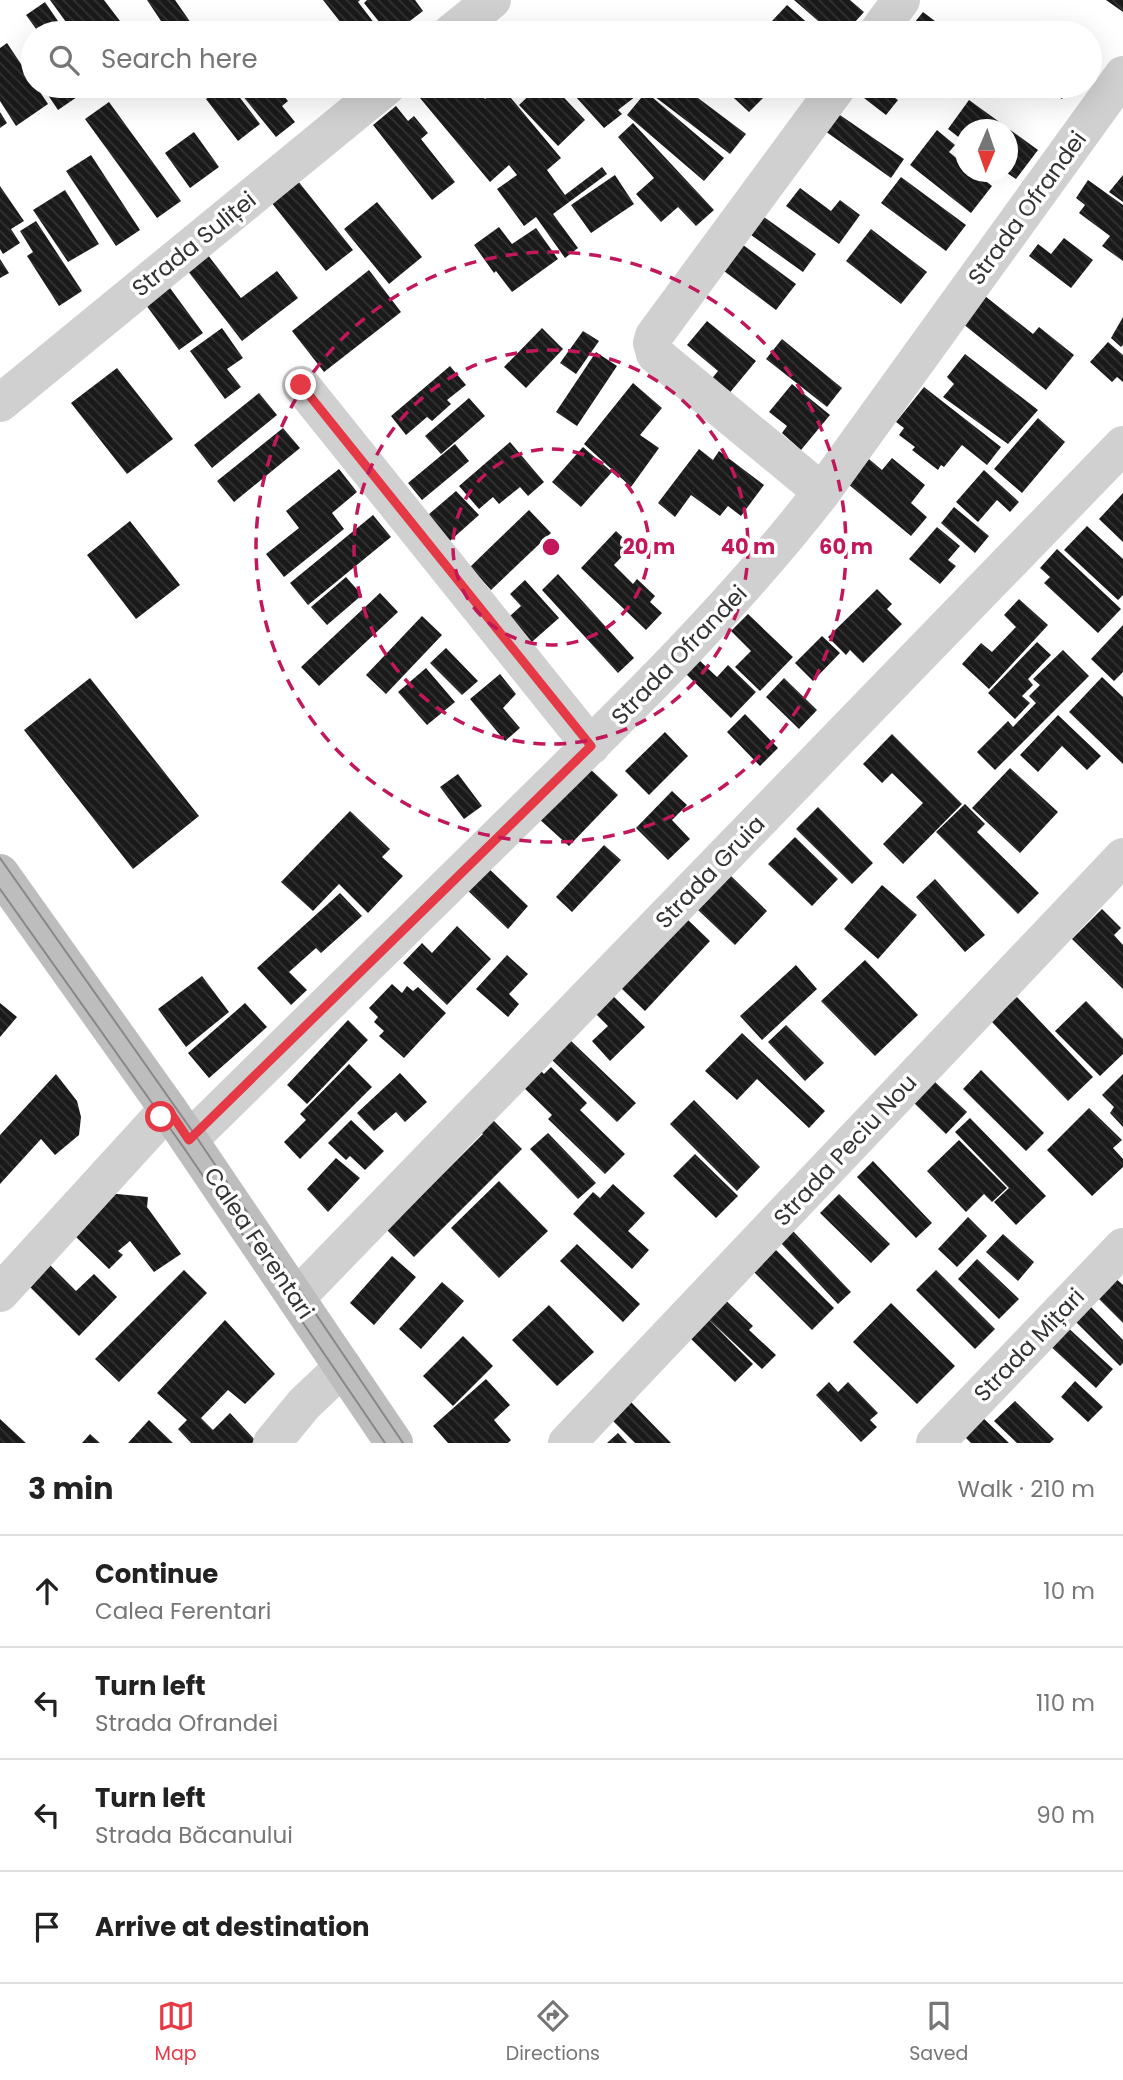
<!DOCTYPE html>
<meta charset="utf-8">
<style>
:root{--surface:#fff;--page:#f2f2f2;--text:#222;--muted:#767676;--line:#e0e0e0;--accent:#e63946}
body{margin:0;font-family:Poppins,sans-serif;background:var(--page);color:var(--text)}
.compass{position:absolute;left:955px;top:119px;width:63px;height:63px;border-radius:50%;background:var(--surface);box-shadow:0 7px 28px #0002;rotate:182deg}
.stop{position:absolute;width:21px;height:21px;margin:-16px;border:5px solid #e63946;border-radius:50%;background:#fff}
.stop.end{background:#e63946;border-color:#fff;box-shadow:0 2px 7px #0008}
.list{margin:0;padding:0;list-style:none}
h2{display:flex;justify-content:space-between;align-items:center;height:91px;margin:0;padding:0 28px;font-size:30px}
h2 small{font-size:23px;font-weight:400;color:var(--muted)}
.list li{display:grid;grid-template-columns:46px 1fr auto;gap:21px;align-items:center;box-sizing:border-box;height:112px;padding:0 28px;border-top:2px solid var(--line)}
.list b{display:block;font-size:26px;white-space:nowrap}
.list p{margin:0;font-size:23px;white-space:nowrap;color:var(--muted)}
.list em{font-size:23px;font-style:normal;color:var(--muted)}
.icon{flex:none;width:38px;height:38px;fill:none;stroke:currentColor;stroke-width:2;stroke-linecap:round;stroke-linejoin:round}
.map{position:relative;flex:none;width:1123px;height:1443px;overflow:hidden}
.search{position:absolute;background:var(--surface);box-shadow:0 7px 28px #0002;left:21px;right:21px;top:21px;height:77px;display:flex;align-items:center;gap:18px;box-sizing:border-box;padding:0 24px;border-radius:38px;color:var(--muted);font-size:26px}
.sheet{height:539px;background:var(--surface)}
nav{display:flex;justify-content:space-around;align-items:center;box-sizing:border-box;height:98px;border-top:2px solid var(--line);background:var(--surface);font-size:19px;color:var(--muted)}
nav a{display:grid;justify-items:center;gap:4px}
nav .on{color:var(--accent)}
.map>svg:first-child{display:block}
.building{fill:url(#building-back-hatch)}
.lines{fill:none;stroke-linecap:round;stroke-linejoin:round}
.minor{stroke:#d0d0d0;stroke-width:38}
.secondary{stroke:#bdbdbd;stroke-width:38}
.tram{stroke:#888;stroke-width:2}
.route{stroke:#e63946;stroke-width:9}
.ring{fill:none;stroke:#c2185b;stroke-width:3.5;stroke-dasharray:12 9}
.labels{text-anchor:middle;dominant-baseline:central;stroke-width:7;stroke-linejoin:round;paint-order:stroke}
.street-label{font-size:23px;fill:#333;stroke:#fff}
.centre{fill:#c2185b;stroke:#fff;stroke-width:3.5}
.ring-label{font-size:21px;text-anchor:middle;font-weight:bold;fill:#c2185b;stroke:#fff;stroke-width:7;stroke-linejoin:round;paint-order:stroke}
</style>
<div class="map">
<svg width="1123" height="1443" viewBox="0 0 1123 1443">
<defs>
<pattern id="building-back-hatch" width="6" height="6" patternUnits="userSpaceOnUse" patternTransform="scale(1.75)"><rect width="6" height="6" fill="#1a1a1a"/><path d="M-1 5l2 2M0 0l6 6M5-1l2 2" fill="none" stroke="#333"/></pattern>
</defs>
<rect width="100%" height="100%" fill="#fff"/>
<!-- building -->
<path class="building" d="M50,0H104L123,25L112,33H74Z
M147,0H175L198,33H162L167,30Z
M323,0H360L358,2L382,33H349Z
M367,0H415L423,11L394,33H388L364,3Z
M794,0H850L864,12L845,33H832Z
M1106,0H1123V12Z
M45,2L66,33H39L26,15Z
M787,5L819,33H785L772,21Z
M923,12L951,33H906Z
M486,19L498,33H469Z
M322,21L331,33H305Z
M558,22L568,33H545Z
M7,43L33,82V86H36L48,104L16,126L0,101V48Z
M42,86H93L58,110Z
M223,86H231L260,124L238,141L206,99Z
M253,86H266L269,90L275,86L288,101L282,106L295,122L276,137L242,95Z
M434,86H474L485,99L501,86L561,158L547,170L565,195L602,167L607,174L553,214L578,248L565,258L536,217L524,226L497,189L517,175L509,165L490,182L420,98Z
M539,86H553L585,120L558,146L519,105Z
M566,86H634L640,93L618,110L622,114L604,128Z
M649,86H682L746,134L730,154L646,90Z
M721,86H756L766,95L749,112Z
M792,86H810L803,95Z
M867,86H878L898,100L886,115L860,95Z
M911,86H932L924,96Z
M1043,86H1071L1062,99Z
M646,92L724,158L704,181L627,115Z
M969,100L1038,150L1016,179L1007,173V130H965V142L948,129Z
M109,102L181,201L157,218L85,119Z
M396,106L408,121L414,116L428,133L421,139L455,182L432,200L373,125Z
M0,112L7,123L0,128Z
M837,113L904,159L891,178L825,131Z
M633,123L714,210L696,226L678,207L661,222L636,194L654,178L618,137Z
M937,130L955,145L949,152L965,165V172H974L992,186L971,213L910,165Z
M194,132L219,167L190,188L165,153Z
M91,155L140,230L116,246L66,171Z
M615,175L634,204L591,233L571,205Z
M1123,175V202L1109,192Z
M294,176L353,250L326,271L267,197Z
M901,177L966,225L946,251L881,203Z
M1088,180L1123,205V261L1102,246L1110,236L1079,213L1085,205L1076,198Z
M0,186L24,221L11,229L20,243L3,254L0,249Z
M800,188L831,211L840,200L860,215L839,244L786,206Z
M65,190L99,244L68,262L33,210Z
M377,202L422,257L389,284L344,229Z
M764,217L816,254L803,272L751,235Z
M36,221L82,291L59,306L27,256L33,252L20,231Z
M499,227L512,244L536,228L558,259L512,292L496,271L494,273L474,245Z
M871,229L927,272L901,304L846,261Z
M1064,238L1093,260L1071,288L1029,256L1038,244L1051,254Z
M739,242L796,284L776,310L720,268Z
M204,250L241,298L277,271L298,298L242,341L184,266Z
M0,259L9,273L0,278Z
M369,270L401,312L324,372L292,331Z
M170,288L203,333L179,350L146,305Z
M985,296L1033,334L1039,327L1074,355L1046,390L963,324Z
M1123,317V345L1121,347L1111,338Z
M707,321L756,361L727,396L709,382L718,371L687,345Z
M222,328L243,358L227,369L241,387L225,399L190,351Z
M542,328L563,349L526,388L504,367Z
M583,331L599,341L576,374L560,363Z
M782,339L842,388L827,407L766,359Z
M1108,342L1123,355V382L1117,377L1112,382L1090,362Z
M596,352L617,366L577,426L556,412Z
M965,354L1038,410L1008,444L943,397L954,384L947,377Z
M450,366L466,385L447,400L451,404L432,421L427,417L406,435L391,416Z
M117,368L173,439L127,474L71,403Z
M633,383L662,408L640,435L659,448L631,487L584,444Z
M792,384L830,415L801,450L782,433L787,426L769,412Z
M924,387L1001,447L987,465L962,445L944,467L941,465L938,470L912,450L915,447L899,435L904,428L896,422Z
M259,393L277,415L212,468L194,445Z
M469,398L485,416L441,454L425,436Z
M1038,418L1065,442L1022,493L994,469Z
M283,428L300,448L234,502L217,481Z
M510,442L544,482L528,496L520,487L499,504L493,497L479,509L459,486Z
M455,444L469,461L422,500L408,483Z
M583,447L612,472L581,507L552,482Z
M699,449L713,460L719,451L764,485L741,516L728,506L720,516L691,495L675,517L658,503Z
M892,458L925,485L911,503L927,517L911,536L848,484L869,459L882,470Z
M339,469L357,492L332,513L344,529L284,577L266,554L299,528L286,511Z
M984,470L1019,502L1010,512L997,500L978,522L956,502Z
M456,491L479,515L442,548L421,521Z
M1123,493V542L1099,519Z
M954,507L989,536L975,553L941,523Z
M529,510L551,533L491,590L470,567Z
M373,515L391,537L308,605L290,583Z
M130,521L180,585L136,619L87,555Z
M1087,526L1123,559V595L1118,600L1064,550Z
M937,527L960,546L948,560L956,566L940,584L909,559Z
M616,531L632,546L614,565L633,584L637,579L655,596L650,602L662,613L646,630L581,568Z
M1057,549L1121,609L1098,633L1044,583L1050,577L1040,568Z
M558,574L634,658L618,673L542,590Z
M346,577L362,595L327,625L311,607Z
M525,580L559,618L525,648L502,623L521,606L510,594Z
M877,589L892,604L887,609L902,624L863,663L850,650L846,655L828,637Z
M380,593L398,612L319,686L301,667Z
M1019,599L1048,625L989,689L962,664L981,643L992,652L1016,627L1004,615Z
M748,614L793,657L760,691L735,667L751,651L731,631Z
M422,616L442,635L386,694L366,675Z
M1123,625V672L1114,681L1091,659Z
M822,636L840,653L813,681L795,663Z
M1037,642L1051,655L1028,679L1033,685L1022,696L1030,703L1015,719L988,693Z
M446,648L478,681L462,695L430,663Z
M1063,650L1089,676L995,770L977,752L1008,721L1013,727L1036,703L1029,696L1040,685L1033,679Z
M699,660L717,677L728,665L756,692L731,718L686,674Z
M426,668L455,702L427,725L398,692Z
M500,674L516,694L503,708L520,728L505,741L470,699Z
M1102,677L1123,697V764L1069,712Z
M90,678L199,816L133,869L24,730Z
M784,678L817,710L799,729L766,697Z
M745,714L778,748L760,766L727,732Z
M1058,715L1101,756L1087,770L1062,746L1038,772L1020,755Z
M665,732L688,756L649,795L625,771Z
M892,734L962,804L903,864L883,844L923,803L892,773L882,783L863,764Z
M586,765L618,795L569,846L537,817Z
M1010,768L1058,812L1020,853L972,808Z
M458,774L482,806L464,819L440,787Z
M672,791L687,805L672,820L690,839L668,860L636,828Z
M965,804L985,824L977,832L1039,893L1018,914L936,832Z
M818,807L873,863L852,884L796,829Z
M350,811L390,849L382,857L403,876L368,913L339,884L313,911L281,882Z
M795,837L838,879L812,906L768,864Z
M604,845L621,860L572,912L556,897Z
M485,865L528,906L508,929L464,887Z
M731,876L767,911L735,945L698,910Z
M935,879L985,935L965,952L916,897Z
M882,885L917,915L878,959L844,929Z
M340,893L362,916L321,953L316,948L289,972L307,990L291,1005L257,968Z
M1102,909L1121,928L1114,935L1123,945V989L1072,939Z
M686,918L710,941L645,1011L621,988Z
M457,926L491,959L447,1005L403,963L422,943L432,953Z
M507,955L528,974L509,994L519,1004L508,1017L476,989Z
M865,960L918,1015L875,1056L821,1001Z
M796,965L817,989L762,1040L740,1016Z
M202,976L229,1012L186,1047L158,1009Z
M392,984L402,993L407,986L413,991L418,987L446,1013L404,1058L379,1036L384,1031L374,1022L378,1017L369,1008Z
M610,993L645,1027L610,1061L592,1041L608,1026L593,1011Z
M1017,997L1093,1077L1068,1101L991,1021Z
M1086,1001L1123,1039V1054L1100,1076L1055,1031Z
M0,1003L17,1017L0,1037Z
M245,1003L267,1027L209,1078L188,1053Z
M348,1020L368,1040L307,1104L287,1085Z
M786,1025L824,1063L805,1081L768,1042Z
M742,1033L825,1111L809,1128L757,1079L737,1100L705,1071Z
M570,1040L636,1103L617,1122L551,1059Z
M349,1064L372,1087L300,1159L284,1142L306,1120L300,1114Z
M536,1066L544,1074L551,1067L587,1103L580,1110L625,1154L605,1174L548,1119L552,1115L519,1083Z
M981,1070L1044,1133L1026,1151L963,1089Z
M400,1073L427,1102L405,1122L396,1112L374,1131L357,1113Z
M56,1074L77,1101L81,1117L79,1135L55,1155L41,1139L0,1184V1135Z
M1123,1074V1127L1110,1113L1114,1107L1102,1095Z
M934,1081L967,1112L946,1134L914,1103Z
M694,1100L760,1167L737,1191L670,1124Z
M1089,1108L1122,1140L1113,1148L1123,1159V1167L1092,1196L1047,1150Z
M488,1115L522,1149L414,1257L387,1230L483,1134L475,1127Z
M970,1118L1046,1196L1016,1225L994,1202L1009,1188L955,1132Z
M351,1120L384,1151L365,1170L350,1156L346,1160L328,1143Z
M548,1133L596,1183L578,1199L530,1149Z
M959,1140L1007,1188L992,1202L984,1194L966,1212L927,1171Z
M695,1154L738,1196L716,1218L673,1176Z
M336,1158L360,1178L328,1212L307,1189Z
M873,1161L932,1223L916,1238L857,1177Z
M499,1181L548,1231L499,1278L451,1228Z
M613,1184L645,1213L628,1231L649,1250L632,1269L573,1214L593,1192L600,1198Z
M107,1193L148,1197L147,1207L181,1254L154,1272L130,1241L118,1251L123,1255L109,1269L75,1236Z
M839,1194L890,1244L871,1263L820,1213Z
M968,1217L987,1236L957,1267L938,1249Z
M792,1230L851,1292L838,1304L780,1242Z
M1003,1234L1034,1262L1018,1281L986,1252Z
M577,1244L640,1304L623,1322L560,1261Z
M771,1245L834,1308L812,1330L749,1267Z
M392,1256L416,1277L374,1325L350,1303Z
M977,1259L1019,1299L999,1319L958,1279Z
M50,1265L76,1291L94,1274L117,1297L79,1336L29,1286Z
M184,1270L207,1293L119,1382L95,1359Z
M936,1270L995,1329L975,1349L916,1290Z
M1114,1277L1123,1285V1323L1095,1295Z
M442,1282L464,1301L421,1349L399,1329Z
M720,1295L753,1326L749,1330L776,1355L762,1369L706,1317L753,1364L735,1382L686,1334Z
M891,1303L955,1366L917,1404L853,1342Z
M549,1305L594,1352L557,1386L512,1340Z
M1089,1305L1123,1340V1363L1120,1366L1074,1320Z
M225,1320L275,1374L245,1404L228,1390L201,1418L213,1430L230,1413L255,1440L252,1443H191L178,1429L187,1420L157,1393Z
M1065,1325L1113,1369L1096,1388L1048,1344Z
M463,1336L493,1366L453,1406L423,1376Z
M486,1379L510,1405L494,1420L511,1440L508,1443H448L433,1426Z
M1075,1381L1103,1407L1088,1422L1061,1397Z
M829,1382L838,1392L848,1382L878,1413L870,1420L877,1427L861,1442L816,1395Z
M628,1399L671,1443H635L609,1417Z
M1015,1401L1054,1439L1050,1443H1017L994,1421Z
M980,1415L1009,1443H971L962,1434Z
M0,1419L26,1443H0Z
M149,1420L173,1443H128Z
M618,1433L627,1443H607Z
M90,1434L100,1443H82Z"/>
<g class="lines">
<!-- minor -->
<path class="minor" d="M451,33L492,0
M877,33L901,0
M301,385L591,746
M0,403L387,86
M822,492L655,354L652,343L654,336L838,86
M189,1140C303,1027 419,915 533,802C634,703 735,604 822,492L1123,75
M0,1293L168,1109
M296,1298L1123,445
M272,1443L304,1404L343,1367
M567,1443L1123,857
M935,1443L1123,1247"/>
<!-- secondary -->
<path class="secondary" d="M0,873L168,1109L394,1443"/>
<!-- tram -->
<path class="tram" d="M0,858L195,1135L403,1443
M0,889L184,1148L385,1443"/>
</g>
<g class="lines">
<!-- route -->
<path class="route" d="M161,1117L168,1109L189,1140L591,746L301,385"/>
</g>
<!-- distance rings -->
<g class="ring">
<circle cx="551" cy="547" r="98"/>
<circle cx="551" cy="547" r="197"/>
<circle cx="551" cy="547" r="295"/>
</g>
<g class="labels">
<!-- street labels -->
<g class="street-label">
<text transform="translate(1027 208) rotate(-54)">Strada Ofrandei</text>
<text transform="translate(194 244) rotate(-39)">Strada Suliței</text>
<text transform="translate(679 655) rotate(-46)">Strada Ofrandei</text>
<text transform="translate(710 872) rotate(-46)">Strada Gruia</text>
<text transform="translate(845 1150) rotate(-47)">Strada Peciu Nou</text>
<text transform="translate(259 1243) rotate(56)">Calea Ferentari</text>
<text transform="translate(1029 1345) rotate(-46)">Strada Mițari</text>
</g>
</g>
<circle cx="551" cy="547" r="10" class="centre"/>
<g class="ring-label">
<text x="649" y="554">20 m</text>
<text x="748" y="554">40 m</text>
<text x="846" y="554">60 m</text>
</g>
</svg>
<svg class="compass" viewBox="-18 -18 36 36"><path d="M0-13l5 13h-10z" fill="#e53935"/><path d="M0 13l5-13h-10z" fill="#767676"/></svg>
<div class="stop" style="left:161px;top:1117px"></div>
<div class="stop end" style="left:301px;top:385px"></div>
<div class="search"><svg class="icon" aria-label="search" viewBox="0 0 24 24"><circle cx="10" cy="10" r="6"/><path d="M15 15l6 6"/></svg>Search here</div>
</div>
<section class="sheet">
<h2>3 min<small>Walk · 210 m</small></h2>
<ul class="list">
<li><svg class="icon" aria-label="ahead" viewBox="0 0 24 24"><path d="M12 20V5M6 11l6-6 6 6"/></svg><div><b>Continue</b><p>Calea Ferentari</p></div><em>10 m</em></li>
<li><svg class="icon" aria-label="left" viewBox="0 0 24 24"><path d="M17 20v-9H6M10 6l-5 5 5 5"/></svg><div><b>Turn left</b><p>Strada Ofrandei</p></div><em>110 m</em></li>
<li><svg class="icon" aria-label="left" viewBox="0 0 24 24"><path d="M17 20v-9H6M10 6l-5 5 5 5"/></svg><div><b>Turn left</b><p>Strada Băcanului</p></div><em>90 m</em></li>
<li><svg class="icon" aria-label="arrive" viewBox="0 0 24 24"><path d="M6 21V4h12l-3 4 3 4H6"/></svg><div><b>Arrive at destination</b></div></li>
</ul>
</section>
<nav>
<a class="on"><svg class="icon" aria-label="map" viewBox="0 0 24 24"><path d="M3 6l6-2 6 2 6-2v14l-6 2-6-2-6 2zM9 4v14M15 6v14"/></svg>Map</a>
<a><svg class="icon" aria-label="directions" viewBox="0 0 24 24"><path d="M12 3l9 9-9 9-9-9zM9 14v-3h6M13 9l2 2-2 2"/></svg>Directions</a>
<a><svg class="icon" aria-label="saved" viewBox="0 0 24 24"><path d="M7 4h10v16l-5-4-5 4z"/></svg>Saved</a>
</nav>
